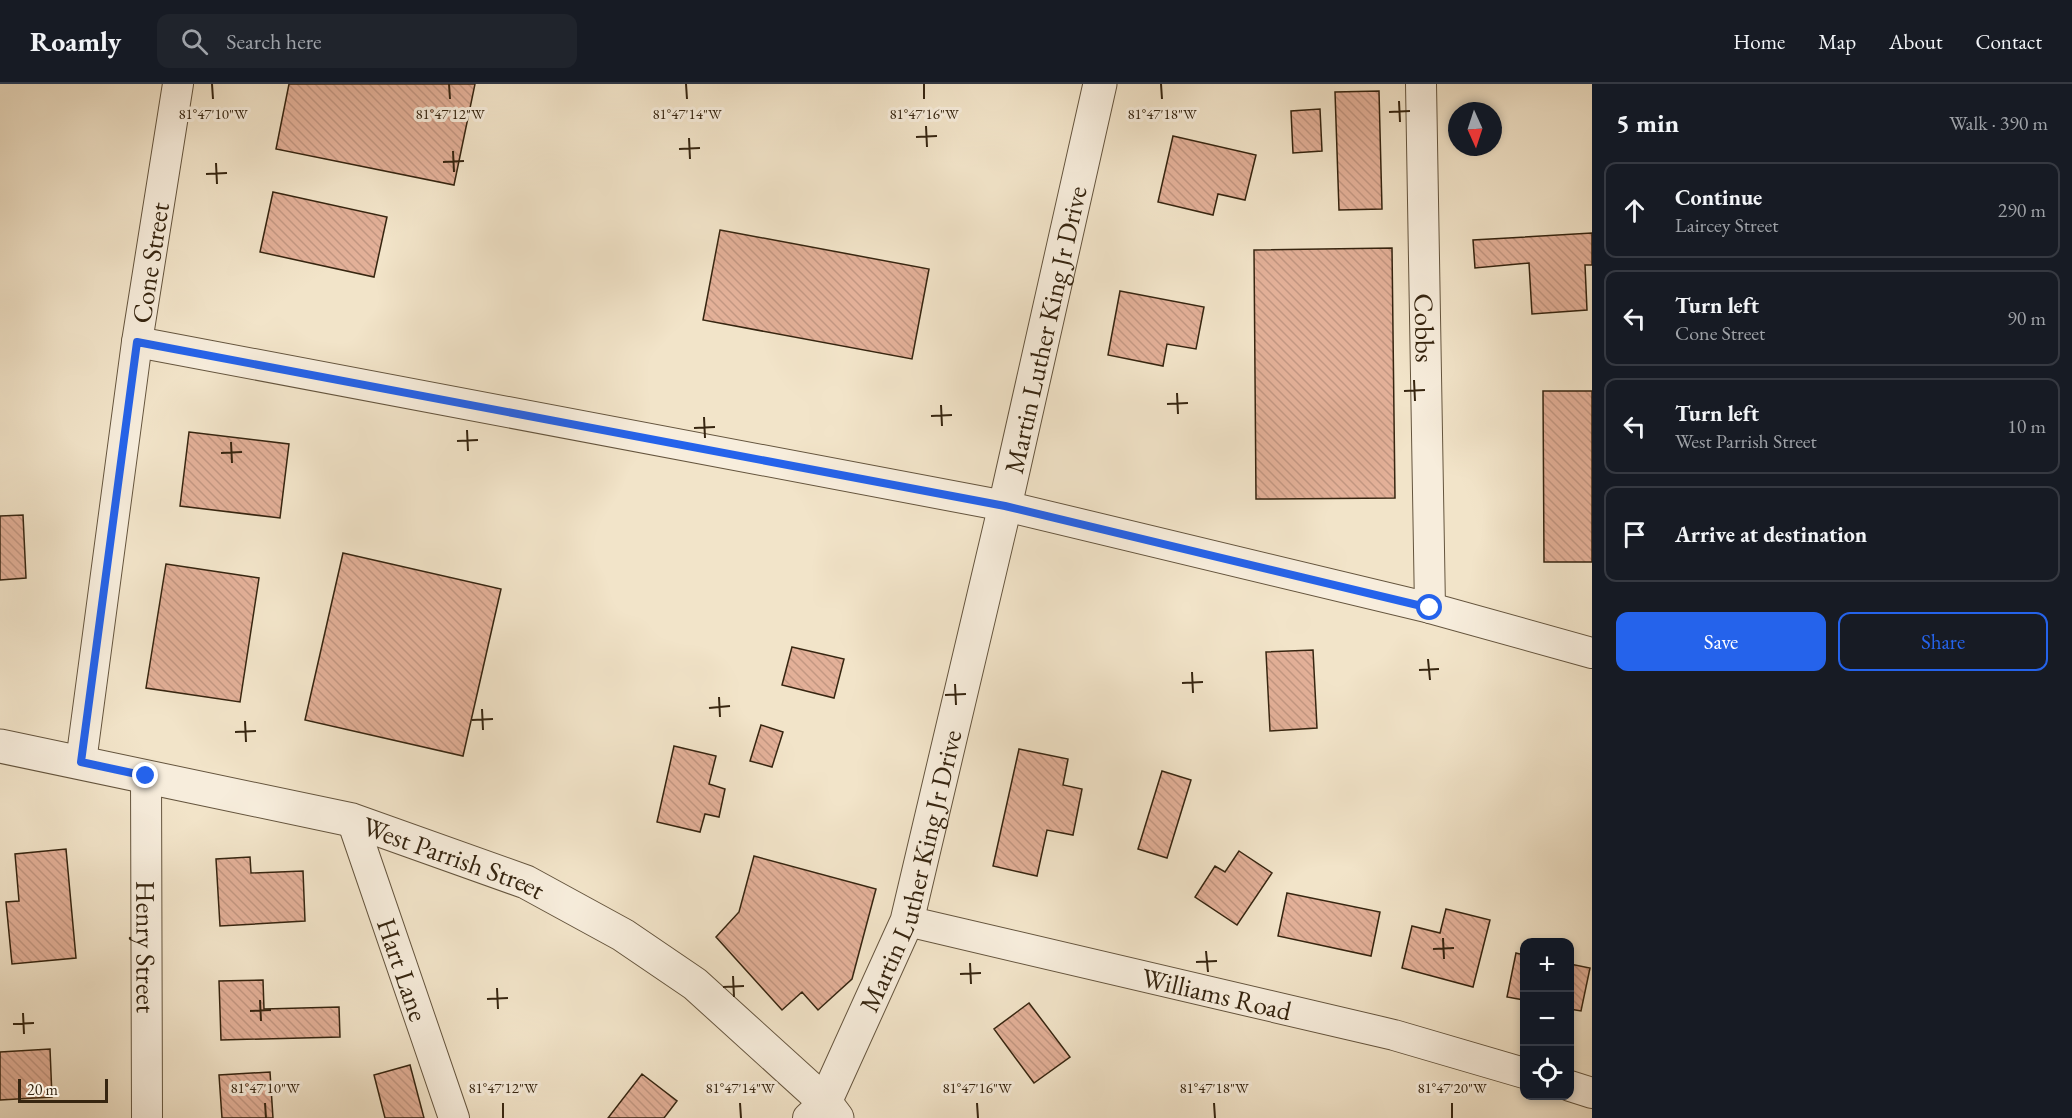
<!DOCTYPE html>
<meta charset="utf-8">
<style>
:root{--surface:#171b24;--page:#20242c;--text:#f1f3f6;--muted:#9ea1a6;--line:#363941;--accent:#2563eb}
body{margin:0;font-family:"EB Garamond",serif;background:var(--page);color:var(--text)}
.controls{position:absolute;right:18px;bottom:18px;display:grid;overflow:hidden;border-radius:12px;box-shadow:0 3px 9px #0003}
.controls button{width:54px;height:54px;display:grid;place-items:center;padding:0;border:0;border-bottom:2px solid var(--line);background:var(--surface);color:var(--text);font:30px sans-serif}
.compass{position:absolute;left:1448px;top:18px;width:54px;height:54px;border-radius:50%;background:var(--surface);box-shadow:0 3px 9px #0003;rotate:177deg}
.scale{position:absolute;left:18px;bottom:15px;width:90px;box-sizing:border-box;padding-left:6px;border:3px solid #362510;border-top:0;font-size:16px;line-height:21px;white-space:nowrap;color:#362510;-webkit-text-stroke:4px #f7eddc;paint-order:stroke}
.stop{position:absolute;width:18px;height:18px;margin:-14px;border:4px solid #2563eb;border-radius:50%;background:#fff}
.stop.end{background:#2563eb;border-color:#fff;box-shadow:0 2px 6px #0008}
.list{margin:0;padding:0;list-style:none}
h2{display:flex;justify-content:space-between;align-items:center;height:78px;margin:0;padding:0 24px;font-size:26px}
h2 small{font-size:20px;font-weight:400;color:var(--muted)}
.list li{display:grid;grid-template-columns:39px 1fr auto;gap:18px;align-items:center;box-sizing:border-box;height:96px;margin:0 12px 12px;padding:0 12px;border:2px solid var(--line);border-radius:12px}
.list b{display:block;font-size:22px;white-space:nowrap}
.list p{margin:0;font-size:20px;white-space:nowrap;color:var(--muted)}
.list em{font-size:20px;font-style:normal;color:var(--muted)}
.actions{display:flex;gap:12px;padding:18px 24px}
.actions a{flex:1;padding:14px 0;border:2px solid var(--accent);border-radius:12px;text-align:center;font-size:21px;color:var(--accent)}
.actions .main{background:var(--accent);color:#fff}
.icon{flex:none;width:33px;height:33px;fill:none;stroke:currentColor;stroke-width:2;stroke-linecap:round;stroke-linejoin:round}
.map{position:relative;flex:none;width:1592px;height:1034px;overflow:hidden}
header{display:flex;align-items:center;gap:36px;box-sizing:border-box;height:84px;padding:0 30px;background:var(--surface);border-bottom:2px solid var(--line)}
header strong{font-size:28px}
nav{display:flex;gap:33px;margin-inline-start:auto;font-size:21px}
.search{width:420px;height:54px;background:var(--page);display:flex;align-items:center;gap:15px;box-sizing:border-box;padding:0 21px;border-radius:12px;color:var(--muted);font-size:22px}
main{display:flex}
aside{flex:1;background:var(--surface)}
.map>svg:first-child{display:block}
.building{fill:url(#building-back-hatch);stroke:#362510;stroke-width:1.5}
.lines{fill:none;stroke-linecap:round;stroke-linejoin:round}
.minor-casing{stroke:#65553e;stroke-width:32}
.tertiary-casing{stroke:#65553e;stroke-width:35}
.minor{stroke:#f7eddc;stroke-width:30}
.tertiary{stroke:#f7eddc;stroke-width:33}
.route{stroke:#2563eb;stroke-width:8}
.ticks{fill:none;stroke:#362510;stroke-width:2}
.labels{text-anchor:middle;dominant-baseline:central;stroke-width:6;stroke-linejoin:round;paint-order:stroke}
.street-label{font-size:27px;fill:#362510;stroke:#f7eddc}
.ticks-label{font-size:15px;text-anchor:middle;fill:#362510;stroke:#f7eddc;stroke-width:6;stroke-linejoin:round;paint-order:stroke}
</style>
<header>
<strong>Roamly</strong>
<div class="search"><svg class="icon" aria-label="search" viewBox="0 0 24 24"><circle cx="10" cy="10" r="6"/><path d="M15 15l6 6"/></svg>Search here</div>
<nav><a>Home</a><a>Map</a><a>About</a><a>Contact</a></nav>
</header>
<main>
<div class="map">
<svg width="1592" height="1034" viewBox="0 0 1592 1034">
<defs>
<pattern id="building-back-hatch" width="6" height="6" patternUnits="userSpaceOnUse" patternTransform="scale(1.5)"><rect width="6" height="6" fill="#e3b098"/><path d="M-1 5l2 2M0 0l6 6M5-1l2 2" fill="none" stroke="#c39782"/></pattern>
</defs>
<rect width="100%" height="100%" fill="#f2e4c9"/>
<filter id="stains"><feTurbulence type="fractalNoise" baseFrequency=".00333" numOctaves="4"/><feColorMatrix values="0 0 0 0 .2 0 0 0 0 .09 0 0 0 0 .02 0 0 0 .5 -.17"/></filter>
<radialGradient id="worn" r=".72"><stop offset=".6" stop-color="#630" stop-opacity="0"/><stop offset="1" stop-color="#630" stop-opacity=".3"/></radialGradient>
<!-- building -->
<path class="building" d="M289,0H475L454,101L276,65Z
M1379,7L1382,125L1339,126L1335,8Z
M1320,25L1322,67L1293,69L1291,27Z
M1173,52L1256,71L1245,116L1218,110L1213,131L1158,118Z
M273,108L387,133L374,193L260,168Z
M720,146L929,185L912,275L703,236Z
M1592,149V181H1585L1587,226L1532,230L1529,179L1475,184L1473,156Z
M1392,164L1395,414L1256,415L1254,166Z
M1120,207L1204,223L1196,265L1167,260L1163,282L1108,271Z
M1543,307H1592V478H1544Z
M189,348L289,360L280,434L180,422Z
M23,431L26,494L0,496V432Z
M343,469L501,505L463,672L305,636Z
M166,480L259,494L240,618L146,604Z
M792,563L844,575L834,614L782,601Z
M1313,566L1317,644L1270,647L1266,568Z
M761,641L783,648L772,683L750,677Z
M674,662L716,672L709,700L725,705L719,733L705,730L700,748L657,738Z
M1019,665L1068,675L1063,701L1082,705L1073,751L1047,746L1037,792L993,782Z
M1162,687L1191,696L1167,774L1138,765Z
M66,765L76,874L12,880L6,818L19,817L15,770Z
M1239,767L1272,789L1237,841L1195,813L1215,782L1225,788Z
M754,772L876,805L852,895L818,926L802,908L782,926L716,853L739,828Z
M250,773L251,789L303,787L305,837L220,842L216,775Z
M1287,809L1380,828L1371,872L1278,852Z
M1446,825L1490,836L1473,903L1402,884L1412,842L1440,849Z
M1516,869L1524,871V916L1507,913Z
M1570,880L1590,884L1581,927L1570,925Z
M263,896L264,925L339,923L340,953L221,956L219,897Z
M1029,919L1070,973L1034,999L994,945Z
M50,965L52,1013L0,1016V968Z
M410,981L424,1034H385L374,991Z
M270,988L273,1034H222L219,991Z
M642,990L677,1017L664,1034H608Z"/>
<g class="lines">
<defs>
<g id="minor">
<path id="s1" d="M1421,0L1430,524"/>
<path d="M137,258L1005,422L1430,524L1592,569"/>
<path id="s2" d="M81,678L137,258L178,0"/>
<path id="s3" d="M146,692L147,1034"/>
<path id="s4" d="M352,736L454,1034"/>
<path id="s5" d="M907,837L1394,951L1524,989"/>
<path d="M1570,1002L1592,1009"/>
<path d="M808,1034L825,1018"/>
</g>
<g id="tertiary">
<path id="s6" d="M0,662L352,736L526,798L623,851L695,900L825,1018L837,1034"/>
<path id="s7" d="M825,1018L907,837L1005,422L1100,0"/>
</g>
</defs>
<!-- minor casing -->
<use href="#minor" class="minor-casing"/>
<!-- tertiary casing -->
<use href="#tertiary" class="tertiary-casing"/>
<!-- minor -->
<use href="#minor" class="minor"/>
<!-- tertiary -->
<use href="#tertiary" class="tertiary"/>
</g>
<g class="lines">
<!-- route -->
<path class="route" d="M146,692L81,678L137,258L1005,422L1430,524"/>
</g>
<!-- ticks -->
<path class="ticks" d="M212,0L213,15M449,0L450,15M686,0L687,15M924,0V15M1161,0L1162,15M1399,17L1400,38M1389,28L1410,27M926,42L927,63M916,53L937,52M689,54L690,75M679,65L700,64M453,67L454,88M443,78L464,77M216,79L217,100M206,90L227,89M1414,296L1415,317M1404,307L1425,306M1177,309L1178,330M1167,320L1188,319M941,321L942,342M931,332L952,331M704,333L705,354M694,344L715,343M467,346L468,367M457,357L478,356M231,358L232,379M221,369L242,368M1428,575L1430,596M1419,586L1439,585M1192,588L1193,609M1182,599L1203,598M955,600L956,621M945,611L966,610M719,613L720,633M709,624L730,622M482,625L483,646M472,636L493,635M245,637L246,658M235,648L256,647M1443,854L1444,875M1433,865L1454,864M1206,867L1208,888M1196,878L1217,877M970,879L971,900M960,890L981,889M733,892L734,913M723,903L744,902M497,904L498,925M487,915L508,914M260,916L261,937M250,927L271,926M23,929L24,950M13,940L34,939M265,1019L266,1034M503,1019V1034M740,1019L741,1034M977,1019L978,1034M1214,1019L1215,1034M1452,1019V1034"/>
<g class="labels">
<!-- street labels -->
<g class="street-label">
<text stroke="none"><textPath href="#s2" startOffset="504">Cone Street</textPath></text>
<text stroke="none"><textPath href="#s1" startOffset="244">Cobbs</textPath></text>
<text stroke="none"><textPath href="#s7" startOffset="806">Martin Luther King Jr Drive</textPath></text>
<text stroke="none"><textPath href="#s6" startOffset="468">West Parrish Street</textPath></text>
<text stroke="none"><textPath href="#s7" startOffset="248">Martin Luther King Jr Drive</textPath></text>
<text stroke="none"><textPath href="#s3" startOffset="171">Henry Street</textPath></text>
<text stroke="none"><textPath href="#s4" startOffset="158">Hart Lane</textPath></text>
<text stroke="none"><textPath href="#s5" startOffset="318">Williams Road</textPath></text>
</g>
</g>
<g class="ticks-label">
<text x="213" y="35">81°47'10"W</text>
<text x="450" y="35">81°47'12"W</text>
<text x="687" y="35">81°47'14"W</text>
<text x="924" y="35">81°47'16"W</text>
<text x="1162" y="35">81°47'18"W</text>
<text x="265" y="1009">81°47'10"W</text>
<text x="503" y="1009">81°47'12"W</text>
<text x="740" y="1009">81°47'14"W</text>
<text x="977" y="1009">81°47'16"W</text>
<text x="1214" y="1009">81°47'18"W</text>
<text x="1452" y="1009">81°47'20"W</text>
</g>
<rect width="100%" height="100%" filter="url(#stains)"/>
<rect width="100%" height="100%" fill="url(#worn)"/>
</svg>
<div class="controls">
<button>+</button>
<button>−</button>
<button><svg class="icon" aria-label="locate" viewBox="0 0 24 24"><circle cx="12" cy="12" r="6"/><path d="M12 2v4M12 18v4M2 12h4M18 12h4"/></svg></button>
</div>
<svg class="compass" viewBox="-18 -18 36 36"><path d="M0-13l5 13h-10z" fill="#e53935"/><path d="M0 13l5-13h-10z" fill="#9ea1a6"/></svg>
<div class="scale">20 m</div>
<div class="stop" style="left:1430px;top:524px"></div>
<div class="stop end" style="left:146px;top:692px"></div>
</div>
<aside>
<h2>5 min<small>Walk · 390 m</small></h2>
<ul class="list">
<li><svg class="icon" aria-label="ahead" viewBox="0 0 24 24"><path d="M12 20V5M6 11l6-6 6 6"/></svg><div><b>Continue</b><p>Laircey Street</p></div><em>290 m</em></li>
<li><svg class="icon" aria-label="left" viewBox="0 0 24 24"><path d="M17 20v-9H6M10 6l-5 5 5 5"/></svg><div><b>Turn left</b><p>Cone Street</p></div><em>90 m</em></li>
<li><svg class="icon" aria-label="left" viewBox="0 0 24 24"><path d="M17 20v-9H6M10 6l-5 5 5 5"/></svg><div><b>Turn left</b><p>West Parrish Street</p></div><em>10 m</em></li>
<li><svg class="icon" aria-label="arrive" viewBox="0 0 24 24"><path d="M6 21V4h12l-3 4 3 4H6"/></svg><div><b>Arrive at destination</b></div></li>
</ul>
<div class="actions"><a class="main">Save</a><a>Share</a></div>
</aside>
</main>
